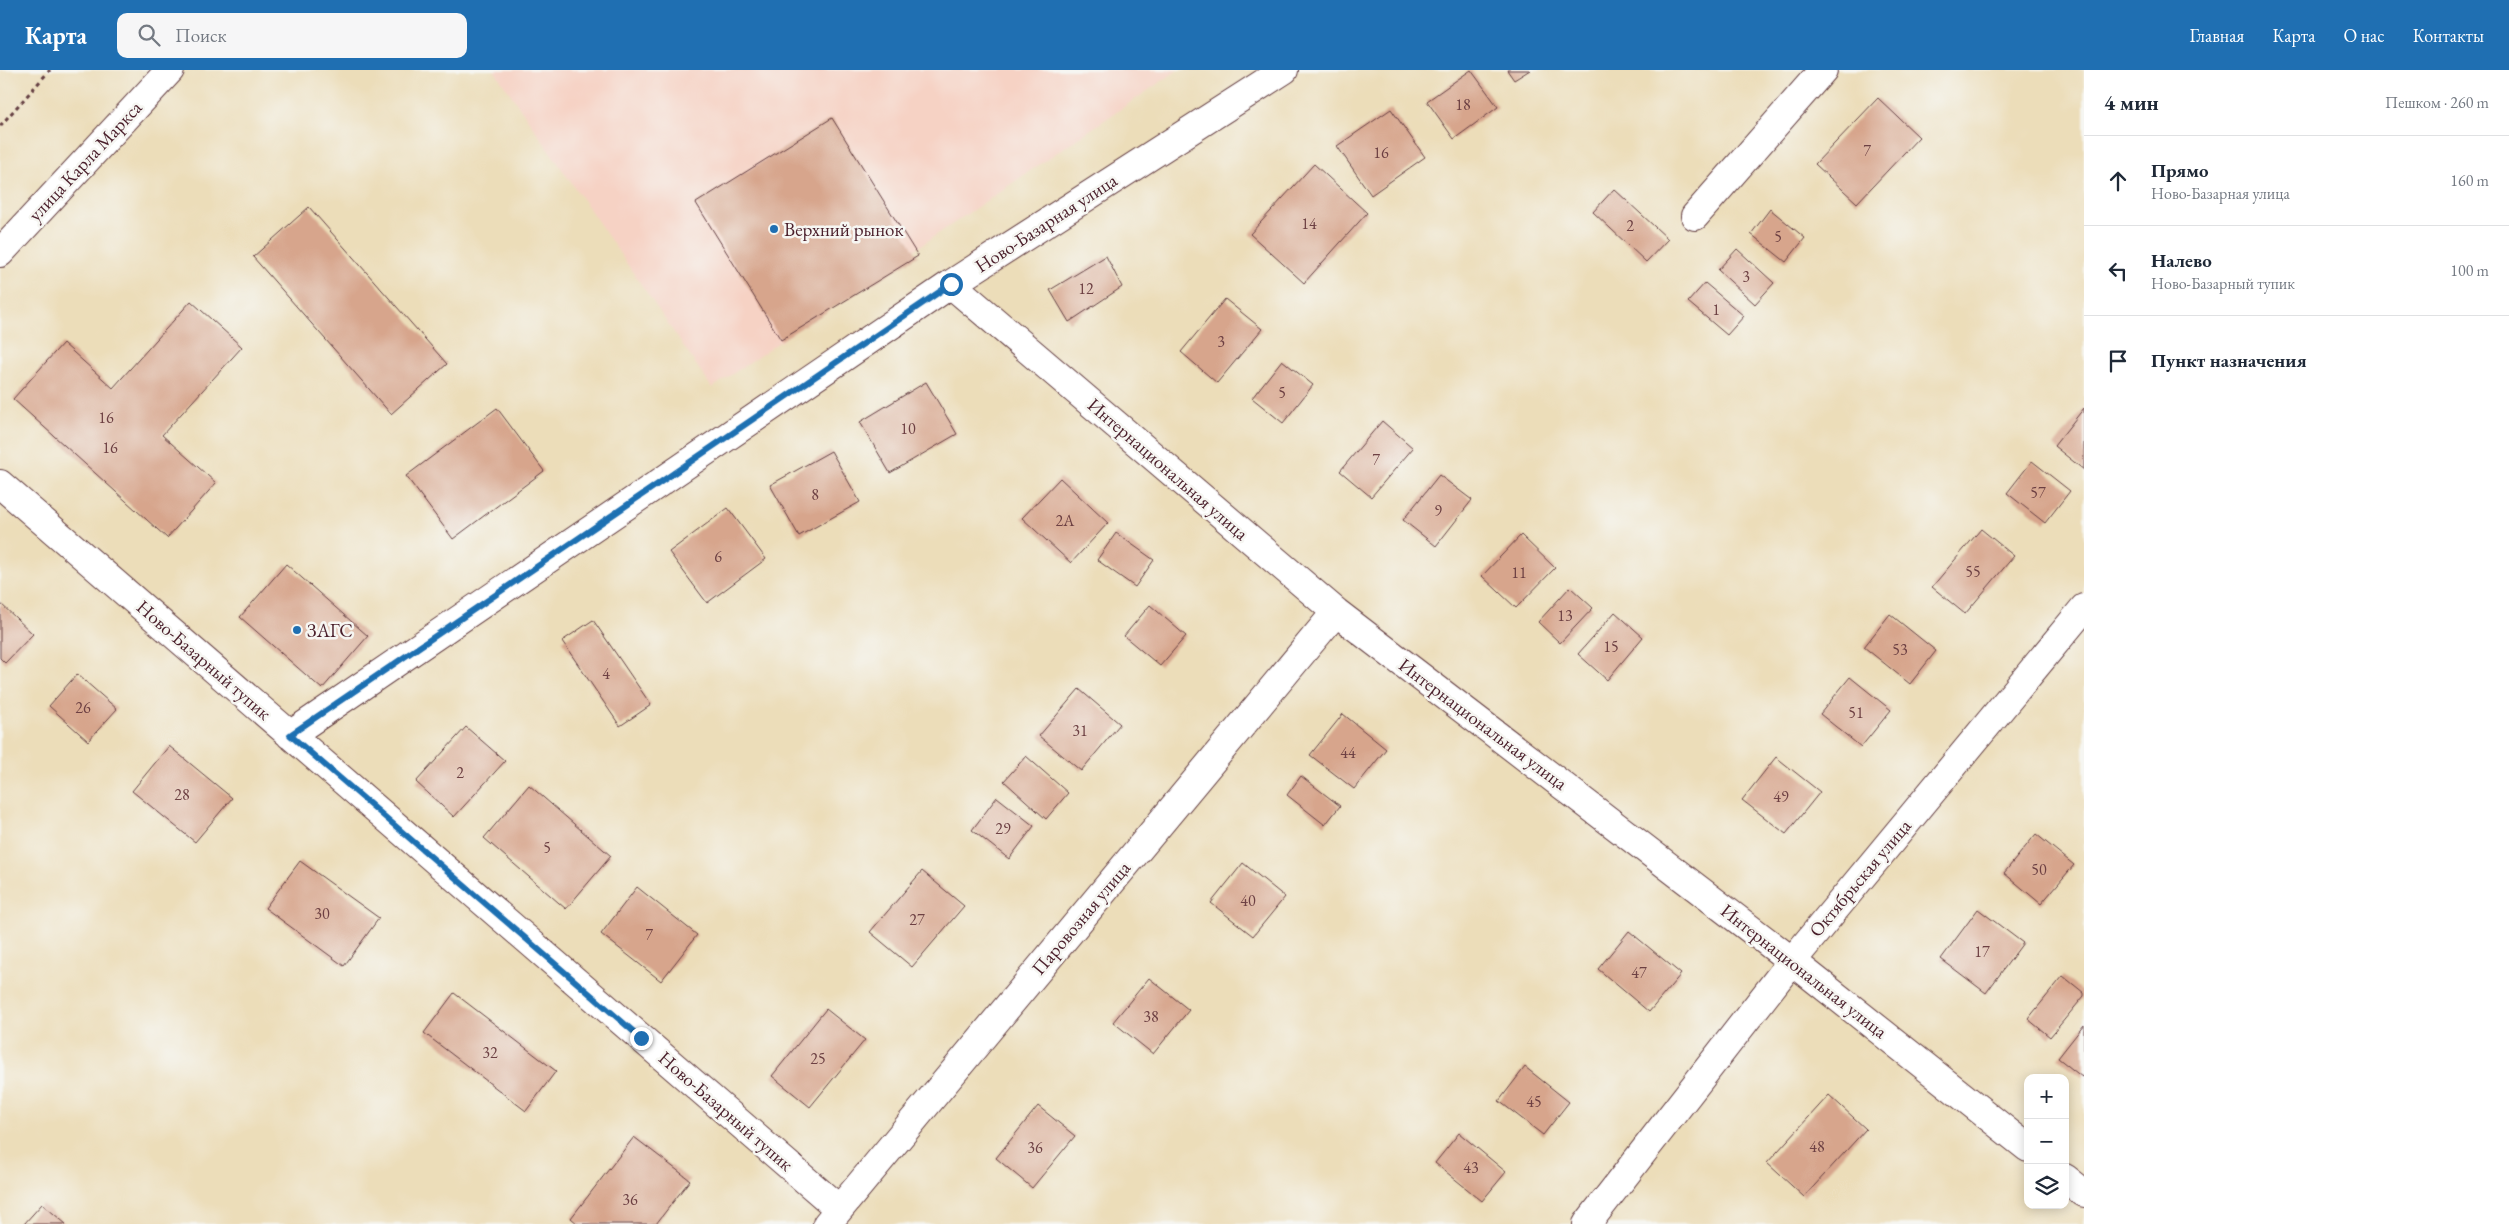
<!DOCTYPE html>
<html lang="ru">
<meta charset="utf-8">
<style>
:root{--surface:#fff;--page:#f6f6f7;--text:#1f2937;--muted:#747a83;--line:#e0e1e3;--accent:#1f6fb2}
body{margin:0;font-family:"EB Garamond",serif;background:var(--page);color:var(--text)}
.controls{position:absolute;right:15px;bottom:15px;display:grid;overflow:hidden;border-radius:10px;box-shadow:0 2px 12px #0003}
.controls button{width:45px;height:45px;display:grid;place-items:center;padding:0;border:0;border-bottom:1px solid var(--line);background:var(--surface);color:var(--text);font:25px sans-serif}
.stop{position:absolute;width:15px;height:15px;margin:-11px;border:4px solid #1f6fb2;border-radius:50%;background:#fff}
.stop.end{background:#1f6fb2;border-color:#fff;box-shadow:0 1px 5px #0008}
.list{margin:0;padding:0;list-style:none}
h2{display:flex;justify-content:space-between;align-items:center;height:65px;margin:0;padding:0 20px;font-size:21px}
h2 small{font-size:16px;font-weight:400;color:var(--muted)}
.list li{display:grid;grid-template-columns:32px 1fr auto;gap:15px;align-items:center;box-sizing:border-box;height:90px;padding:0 20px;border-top:1px solid var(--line)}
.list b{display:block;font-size:19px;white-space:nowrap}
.list p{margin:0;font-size:16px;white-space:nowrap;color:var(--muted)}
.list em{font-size:16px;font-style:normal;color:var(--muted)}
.icon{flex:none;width:28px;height:28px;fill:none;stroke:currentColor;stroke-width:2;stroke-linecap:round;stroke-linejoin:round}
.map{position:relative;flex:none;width:2084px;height:1154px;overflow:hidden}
header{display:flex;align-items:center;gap:30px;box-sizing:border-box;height:70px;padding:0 25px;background:var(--accent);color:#fff}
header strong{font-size:24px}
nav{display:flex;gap:28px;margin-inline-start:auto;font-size:18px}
.search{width:350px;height:45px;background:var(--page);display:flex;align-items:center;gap:12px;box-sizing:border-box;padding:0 18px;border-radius:10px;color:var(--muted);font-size:19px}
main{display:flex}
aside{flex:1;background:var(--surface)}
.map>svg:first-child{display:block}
.built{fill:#f6d2c4}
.building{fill:#d7a58c}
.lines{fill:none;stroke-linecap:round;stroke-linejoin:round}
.minor-casing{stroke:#623c40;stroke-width:30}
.path{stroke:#623c40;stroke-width:3;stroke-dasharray:4 4;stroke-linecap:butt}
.minor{stroke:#fff;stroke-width:28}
.route{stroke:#1f6fb2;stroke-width:6}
.poi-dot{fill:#1f6fb2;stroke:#f6f6f2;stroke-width:2}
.labels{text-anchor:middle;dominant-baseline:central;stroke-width:5;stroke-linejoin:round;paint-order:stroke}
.number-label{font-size:16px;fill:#6d4043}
.street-label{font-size:19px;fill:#4a1f2b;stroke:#f6f6f2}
.poi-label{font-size:19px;fill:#4a1f2b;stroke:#f6f6f2;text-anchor:start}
</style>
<header>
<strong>Карта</strong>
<div class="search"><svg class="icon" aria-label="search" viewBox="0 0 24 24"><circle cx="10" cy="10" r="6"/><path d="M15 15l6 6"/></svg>Поиск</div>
<nav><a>Главная</a><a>Карта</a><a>О нас</a><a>Контакты</a></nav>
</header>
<main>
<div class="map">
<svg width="2084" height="1154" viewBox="0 0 2084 1154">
<rect width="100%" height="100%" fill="#f6f6f2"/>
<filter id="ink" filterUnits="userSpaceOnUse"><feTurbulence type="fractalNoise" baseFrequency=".02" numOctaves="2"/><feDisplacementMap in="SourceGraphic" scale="10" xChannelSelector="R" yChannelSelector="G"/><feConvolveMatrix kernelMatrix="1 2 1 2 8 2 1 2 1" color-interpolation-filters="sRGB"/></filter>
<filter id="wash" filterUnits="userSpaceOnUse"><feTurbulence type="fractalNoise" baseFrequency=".0096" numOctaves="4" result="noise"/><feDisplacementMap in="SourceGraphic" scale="20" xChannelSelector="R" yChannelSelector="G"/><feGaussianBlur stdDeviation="1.12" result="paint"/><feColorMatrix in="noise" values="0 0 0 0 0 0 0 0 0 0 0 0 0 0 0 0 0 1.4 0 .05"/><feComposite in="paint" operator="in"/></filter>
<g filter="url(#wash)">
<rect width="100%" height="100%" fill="#ecddb9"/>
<!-- built -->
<path class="built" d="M494,0H1178L712,318Z"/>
<g id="blocks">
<!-- building -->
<path class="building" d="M1471,0L1498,37L1454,69L1427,31Z
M1507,0H1530L1514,10Z
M1878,28L1919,67L1857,133L1815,94Z
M1391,39L1425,87L1371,125L1337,76Z
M832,48L918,186L781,270L696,133Z
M1314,94L1367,143L1304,213L1250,164Z
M1614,119L1668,169L1646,192L1593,142Z
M309,137L447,294L391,344L253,187Z
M1770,139L1805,168L1786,192L1751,164Z
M1737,179L1774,213L1755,234L1718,200Z
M1106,186L1122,217L1069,252L1050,220Z
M1705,213L1744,246L1727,265L1688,232Z
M1225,229L1262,259L1217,313L1181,282Z
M191,231L242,277L162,365L216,413L167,468L13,329L63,273L113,318Z
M1282,290L1313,315L1283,353L1252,328Z
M926,312L957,364L890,403L860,352Z
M497,338L544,401L453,469L406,406Z
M2084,338V400L2054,376Z
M1382,351L1413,378L1371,427L1340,401Z
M831,381L860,432L799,466L770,415Z
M2032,391L2070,421L2045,453L2007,423Z
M1439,405L1472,430L1436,476L1403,450Z
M1060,408L1108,453L1071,493L1022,448Z
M728,438L766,489L707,533L669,482Z
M1981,459L2014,486L1965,544L1932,517Z
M1116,463L1154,490L1135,517L1097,490Z
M1521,465L1555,498L1516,538L1482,506Z
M286,494L368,566L322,619L240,547Z
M1570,517L1593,538L1560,573L1538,552Z
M0,533L33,564L5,593L0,588Z
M1150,535L1186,566L1160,596L1124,566Z
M1615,542L1643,567L1607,610L1578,584Z
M1890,544L1936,581L1910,614L1864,577Z
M593,550L651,635L620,656L562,571Z
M77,604L117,639L88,671L49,636Z
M1850,607L1891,640L1861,677L1820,644Z
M1079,619L1120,654L1081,701L1039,666Z
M1343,644L1386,679L1354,719L1310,685Z
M466,657L505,691L454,747L416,712Z
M169,676L232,728L195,772L132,721Z
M1026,686L1068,723L1046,749L1004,711Z
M1776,687L1820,722L1786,764L1742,730Z
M1301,706L1340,736L1325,755L1287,725Z
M529,715L611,786L566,839L484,768Z
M997,727L1034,756L1009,789L972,760Z
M2036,764L2074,795L2041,834L2004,803Z
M300,791L379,848L344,896L265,838Z
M1243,793L1285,827L1253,866L1211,833Z
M922,801L964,836L912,897L870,862Z
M637,817L697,865L661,911L601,864Z
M1978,839L2023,873L1986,923L1941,889Z
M1629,861L1681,904L1649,942L1598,899Z
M2063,906L2084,923V926L2050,967L2028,949Z
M1149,908L1189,940L1153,984L1113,952Z
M454,923L556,1001L526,1041L424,963Z
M826,939L865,970L810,1037L772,1006Z
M2084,955V1004L2082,1007L2058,988Z
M1525,997L1569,1032L1543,1065L1499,1031Z
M1829,1025L1866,1059L1804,1127L1767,1093Z
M1038,1036L1075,1066L1032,1118L996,1088Z
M1459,1063L1506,1102L1482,1131L1435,1093Z
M634,1067L690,1110L656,1154H578L571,1148Z
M42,1134L66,1154H24Z"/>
</g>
</g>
<g filter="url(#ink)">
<use href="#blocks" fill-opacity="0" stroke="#623c40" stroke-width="1"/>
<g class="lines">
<defs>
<path id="minor" d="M1695,146L1823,0
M0,183L170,0
M951,214L1336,542L1792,891L2028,1078
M0,414L839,1139
M290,665L951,214L1284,0
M2065,1108L2084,1123
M827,1154L1336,542
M1587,1154L1792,891L2084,538"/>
</defs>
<!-- minor casing -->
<use href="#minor" class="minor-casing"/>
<!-- path -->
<path class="path" d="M0,56L50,0"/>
<!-- minor -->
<use href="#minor" class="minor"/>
</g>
</g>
<g class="lines" filter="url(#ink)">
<!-- route -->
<path class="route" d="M641,968L290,665L951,214"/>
</g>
<!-- markers -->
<g class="poi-dot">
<circle cx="774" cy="159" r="5"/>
<circle cx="297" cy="560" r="5"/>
</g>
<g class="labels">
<!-- number labels -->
<g class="number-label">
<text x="1463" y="34">18</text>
<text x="1867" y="80">7</text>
<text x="1381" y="82">16</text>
<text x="1309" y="153">14</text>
<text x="1630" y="155">2</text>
<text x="1778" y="166">5</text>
<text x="1746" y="206">3</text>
<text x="1086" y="218">12</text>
<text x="1716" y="239">1</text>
<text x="1221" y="271">3</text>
<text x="1282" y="322">5</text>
<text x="106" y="347">16</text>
<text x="908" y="358">10</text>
<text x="110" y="377">16</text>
<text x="1376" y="389">7</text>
<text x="2038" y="422">57</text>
<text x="815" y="424">8</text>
<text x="1438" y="440">9</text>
<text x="1065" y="450">2А</text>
<text x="718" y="486">6</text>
<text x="1973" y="501">55</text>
<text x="1519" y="502">11</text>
<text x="1565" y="545">13</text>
<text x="1611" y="576">15</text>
<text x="1900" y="579">53</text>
<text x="606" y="603">4</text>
<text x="83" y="637">26</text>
<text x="1856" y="642">51</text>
<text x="1080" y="660">31</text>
<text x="1348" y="682">44</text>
<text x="460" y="702">2</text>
<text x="182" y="724">28</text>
<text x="1781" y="726">49</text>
<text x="1003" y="758">29</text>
<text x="547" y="777">5</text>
<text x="2039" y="799">50</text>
<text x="1248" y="830">40</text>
<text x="322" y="843">30</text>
<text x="917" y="849">27</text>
<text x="649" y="864">7</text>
<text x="1982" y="881">17</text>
<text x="1639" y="902">47</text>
<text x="1151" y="946">38</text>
<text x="490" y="982">32</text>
<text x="818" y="988">25</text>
<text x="1534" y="1031">45</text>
<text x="1817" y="1076">48</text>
<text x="1035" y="1077">36</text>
<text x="1471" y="1097">43</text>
<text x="630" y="1129">36</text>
</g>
<!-- street labels -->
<g class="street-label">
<text transform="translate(85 91) rotate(-47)">улица Карла Маркса</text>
<text transform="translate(1046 153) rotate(-33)">Ново-Базарная улица</text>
<text transform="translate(1168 399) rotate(41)">Интернациональная улица</text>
<text transform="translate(204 590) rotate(41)">Ново-Базарный тупик</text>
<text transform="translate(1483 654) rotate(37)">Интернациональная улица</text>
<text transform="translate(1860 808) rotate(-50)">Октябрьская улица</text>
<text transform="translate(1081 848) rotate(-50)">Паровозная улица</text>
<text transform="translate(1804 901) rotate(38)">Интернациональная улица</text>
<text transform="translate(726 1041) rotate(41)">Ново-Базарный тупик</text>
</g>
<!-- poi labels -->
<g class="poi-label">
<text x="784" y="159">Верхний рынок</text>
<text x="307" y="560">ЗАГС</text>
</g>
</g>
</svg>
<div class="controls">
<button>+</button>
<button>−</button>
<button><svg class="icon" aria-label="layers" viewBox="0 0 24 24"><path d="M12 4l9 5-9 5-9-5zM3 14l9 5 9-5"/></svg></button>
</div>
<div class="stop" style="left:951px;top:214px"></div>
<div class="stop end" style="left:641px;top:968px"></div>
</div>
<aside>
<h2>4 мин<small>Пешком · 260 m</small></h2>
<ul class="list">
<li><svg class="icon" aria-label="ahead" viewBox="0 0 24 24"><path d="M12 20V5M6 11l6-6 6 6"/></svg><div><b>Прямо</b><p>Ново-Базарная улица</p></div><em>160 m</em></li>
<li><svg class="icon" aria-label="left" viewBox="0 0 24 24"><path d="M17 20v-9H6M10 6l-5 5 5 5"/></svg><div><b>Налево</b><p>Ново-Базарный тупик</p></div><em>100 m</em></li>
<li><svg class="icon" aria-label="arrive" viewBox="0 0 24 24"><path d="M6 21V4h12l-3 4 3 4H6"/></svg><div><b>Пункт назначения</b></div></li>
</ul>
</aside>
</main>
